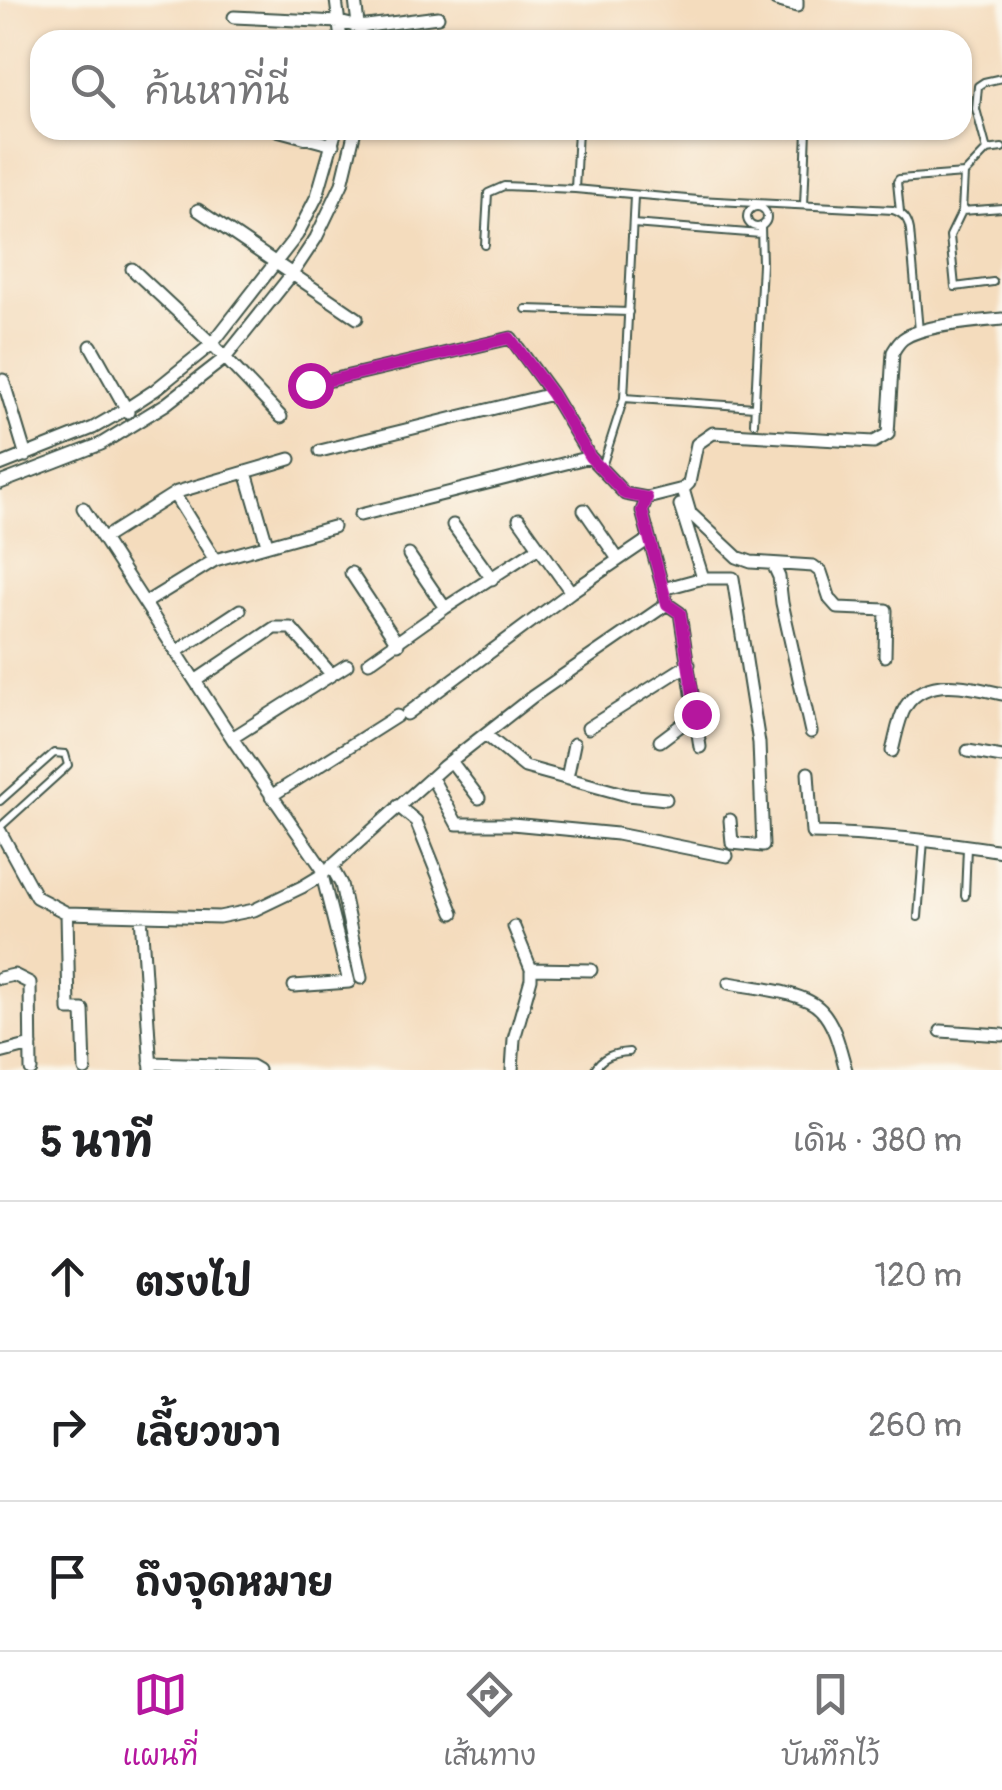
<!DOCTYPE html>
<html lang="th">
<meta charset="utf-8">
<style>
:root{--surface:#fff;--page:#f6f6f6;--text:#202124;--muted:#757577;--line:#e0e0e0;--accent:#b5179e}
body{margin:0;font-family:Pangolin,"Playpen Sans Thai",sans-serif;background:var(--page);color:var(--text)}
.stop{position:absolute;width:30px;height:30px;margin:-22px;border:8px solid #b5179e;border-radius:50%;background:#fff}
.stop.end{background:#b5179e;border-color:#fff;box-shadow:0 2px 10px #0008}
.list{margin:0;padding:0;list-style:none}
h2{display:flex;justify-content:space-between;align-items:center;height:130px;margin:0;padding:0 40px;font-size:42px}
h2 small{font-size:32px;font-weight:400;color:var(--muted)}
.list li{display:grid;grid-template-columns:65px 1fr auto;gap:30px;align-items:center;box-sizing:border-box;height:150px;padding:0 40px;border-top:2px solid var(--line)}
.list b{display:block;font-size:38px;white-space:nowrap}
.list em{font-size:32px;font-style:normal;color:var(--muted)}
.icon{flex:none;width:55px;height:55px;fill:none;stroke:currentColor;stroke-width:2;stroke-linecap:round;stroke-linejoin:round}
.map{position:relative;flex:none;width:1002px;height:1070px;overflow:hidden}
.search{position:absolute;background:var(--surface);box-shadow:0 2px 8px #0004;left:30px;right:30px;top:30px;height:110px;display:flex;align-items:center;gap:25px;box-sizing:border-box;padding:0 35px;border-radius:30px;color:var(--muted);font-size:38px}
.sheet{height:580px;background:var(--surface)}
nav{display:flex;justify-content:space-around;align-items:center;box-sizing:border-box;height:140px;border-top:2px solid var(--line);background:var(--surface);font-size:28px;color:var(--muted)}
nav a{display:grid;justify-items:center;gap:5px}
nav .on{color:var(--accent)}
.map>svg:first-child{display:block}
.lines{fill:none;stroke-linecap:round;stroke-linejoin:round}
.lane-casing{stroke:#3f5549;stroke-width:10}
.street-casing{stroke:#3f5549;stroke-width:15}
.lane{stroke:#fff;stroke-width:6}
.street{stroke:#fff;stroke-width:11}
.route{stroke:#b5179e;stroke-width:12}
</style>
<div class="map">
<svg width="1002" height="1070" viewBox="0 0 1002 1070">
<rect width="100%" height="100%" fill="#fbf7ec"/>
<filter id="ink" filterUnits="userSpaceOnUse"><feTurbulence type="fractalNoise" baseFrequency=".01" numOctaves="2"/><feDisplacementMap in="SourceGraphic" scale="20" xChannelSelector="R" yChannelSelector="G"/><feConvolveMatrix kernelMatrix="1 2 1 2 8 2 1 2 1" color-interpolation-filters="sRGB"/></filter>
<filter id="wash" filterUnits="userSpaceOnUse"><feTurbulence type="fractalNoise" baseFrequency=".0048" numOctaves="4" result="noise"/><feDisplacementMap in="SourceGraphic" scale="40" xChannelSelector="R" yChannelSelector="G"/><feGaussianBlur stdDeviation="2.25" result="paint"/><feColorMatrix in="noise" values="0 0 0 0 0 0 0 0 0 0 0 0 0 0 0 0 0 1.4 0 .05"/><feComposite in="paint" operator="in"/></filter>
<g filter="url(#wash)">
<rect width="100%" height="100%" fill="#f4dcbd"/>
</g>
<g filter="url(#ink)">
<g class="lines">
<defs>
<path id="lane" d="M987,150L976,109L978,86L984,82L1002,78
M575,189L578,130
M804,205L807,130
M747 217a10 10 0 1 1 20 0a10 10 0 1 1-20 0Z
M962,211L1002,208
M900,212L897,182L899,179L964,174
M633,224L761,234
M485,245L488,193L504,186L575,189L698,200L893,210C904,214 908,219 910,230L919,331
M993,282L955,287L950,236L962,211L964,174L987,150L1002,148
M526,309L629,312
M624,398L755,407
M754,423L762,264L761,226
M601,470L624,398L634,196
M0,801L54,753L65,754L68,765L64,769L0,827
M965,896L967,847
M918,917L924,840
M594,1070C602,1056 614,1053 629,1052"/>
<path id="street" d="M336,0L341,40
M355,0L360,40
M776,0L797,6V0
M234,17L339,22L359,27L438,17
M277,130L333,145
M198,210L357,318
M132,269L212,344L281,417
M91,346L128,412
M3,380L26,456
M310,385L511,338L552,394L590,457L625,494L647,498L683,489
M320,451L552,394
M0,465L93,428L126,409L155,390L212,344L297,235L317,196L336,130
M246,472L267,544
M0,483L101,444L166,404L225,358L292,274L316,238L342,184L355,130
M683,489L689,483L697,444L713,433L874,442L888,434L893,352C896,347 898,343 903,339C921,325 979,321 1002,319
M683,489L690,513L737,557L751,562L813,566L821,572L830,599L838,608L886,610L885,656
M174,494L215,560
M680,505L703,578
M83,508L232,738L324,871
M584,510L618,559
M360,515L590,457
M519,519L571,592
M453,525L492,579
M104,538L177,492L290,459
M409,555L445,608
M773,564L779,577L782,603L811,732
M351,573L398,644
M663,589L703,578H733L759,743L763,846L732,843L730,820
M145,603L215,560L333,527
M667,604L680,613L700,747
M176,652L240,610
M369,662L445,608L539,547
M195,681L274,628H291L331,674
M407,714L571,592L649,539
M588,728L689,664
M486,735L525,767L627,795L666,799
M232,738L347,665
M660,741L696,714
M892,751C896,737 898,719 906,706C926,674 973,687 1002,694
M968,751L1002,757
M451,761L479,798
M808,773L812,833C876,834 939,841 1002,851
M432,778L457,824H512L617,834L727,856
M567,778L574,744
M271,796L397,716
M398,806L416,821L453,913
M0,831L36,897L67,913L219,917L254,910L302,887L322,875L443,767L532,697L667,604L642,511L647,498
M331,866L341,884L361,978
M67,913L69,1010H83L85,1070
M141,915L151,1070
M531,969L591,970
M0,978L14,975L30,983L31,1070
M729,983C754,988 804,991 821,1010C836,1026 840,1050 846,1070
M294,986L349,982L322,875
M941,1031L1002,1035
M0,1053L31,1045
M150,1063L251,1066L258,1070
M512,1070L514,1039L531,979V969L514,927"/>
</defs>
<!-- lane casing -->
<use href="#lane" class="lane-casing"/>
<!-- street casing -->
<use href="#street" class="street-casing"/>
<!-- lane -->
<use href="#lane" class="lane"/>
<!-- street -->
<use href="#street" class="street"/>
</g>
</g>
<g class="lines" filter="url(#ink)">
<!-- route -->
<path class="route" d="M310,385L510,338L552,394L590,457L625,494L647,498L642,511L667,604L680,613L696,714"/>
</g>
</svg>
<div class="stop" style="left:310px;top:385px"></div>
<div class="stop end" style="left:696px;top:714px"></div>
<div class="search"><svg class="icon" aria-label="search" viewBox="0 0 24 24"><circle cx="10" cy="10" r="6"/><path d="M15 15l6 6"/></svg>ค้นหาที่นี่</div>
</div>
<section class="sheet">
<h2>5 นาที<small>เดิน · 380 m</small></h2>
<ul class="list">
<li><svg class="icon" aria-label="ahead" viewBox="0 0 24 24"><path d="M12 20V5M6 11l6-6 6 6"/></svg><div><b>ตรงไป</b></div><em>120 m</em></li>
<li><svg class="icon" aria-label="right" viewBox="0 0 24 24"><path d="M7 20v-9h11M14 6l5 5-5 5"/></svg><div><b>เลี้ยวขวา</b></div><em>260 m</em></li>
<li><svg class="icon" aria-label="arrive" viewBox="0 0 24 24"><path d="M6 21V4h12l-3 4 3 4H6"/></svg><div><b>ถึงจุดหมาย</b></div></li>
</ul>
</section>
<nav>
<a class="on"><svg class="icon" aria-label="map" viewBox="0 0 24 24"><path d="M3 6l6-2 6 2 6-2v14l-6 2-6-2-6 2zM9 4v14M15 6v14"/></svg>แผนที่</a>
<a><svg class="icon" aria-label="directions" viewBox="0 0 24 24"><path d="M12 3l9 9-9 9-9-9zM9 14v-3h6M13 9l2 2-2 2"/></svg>เส้นทาง</a>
<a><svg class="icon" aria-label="saved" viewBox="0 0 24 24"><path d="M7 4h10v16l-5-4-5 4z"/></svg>บันทึกไว้</a>
</nav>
